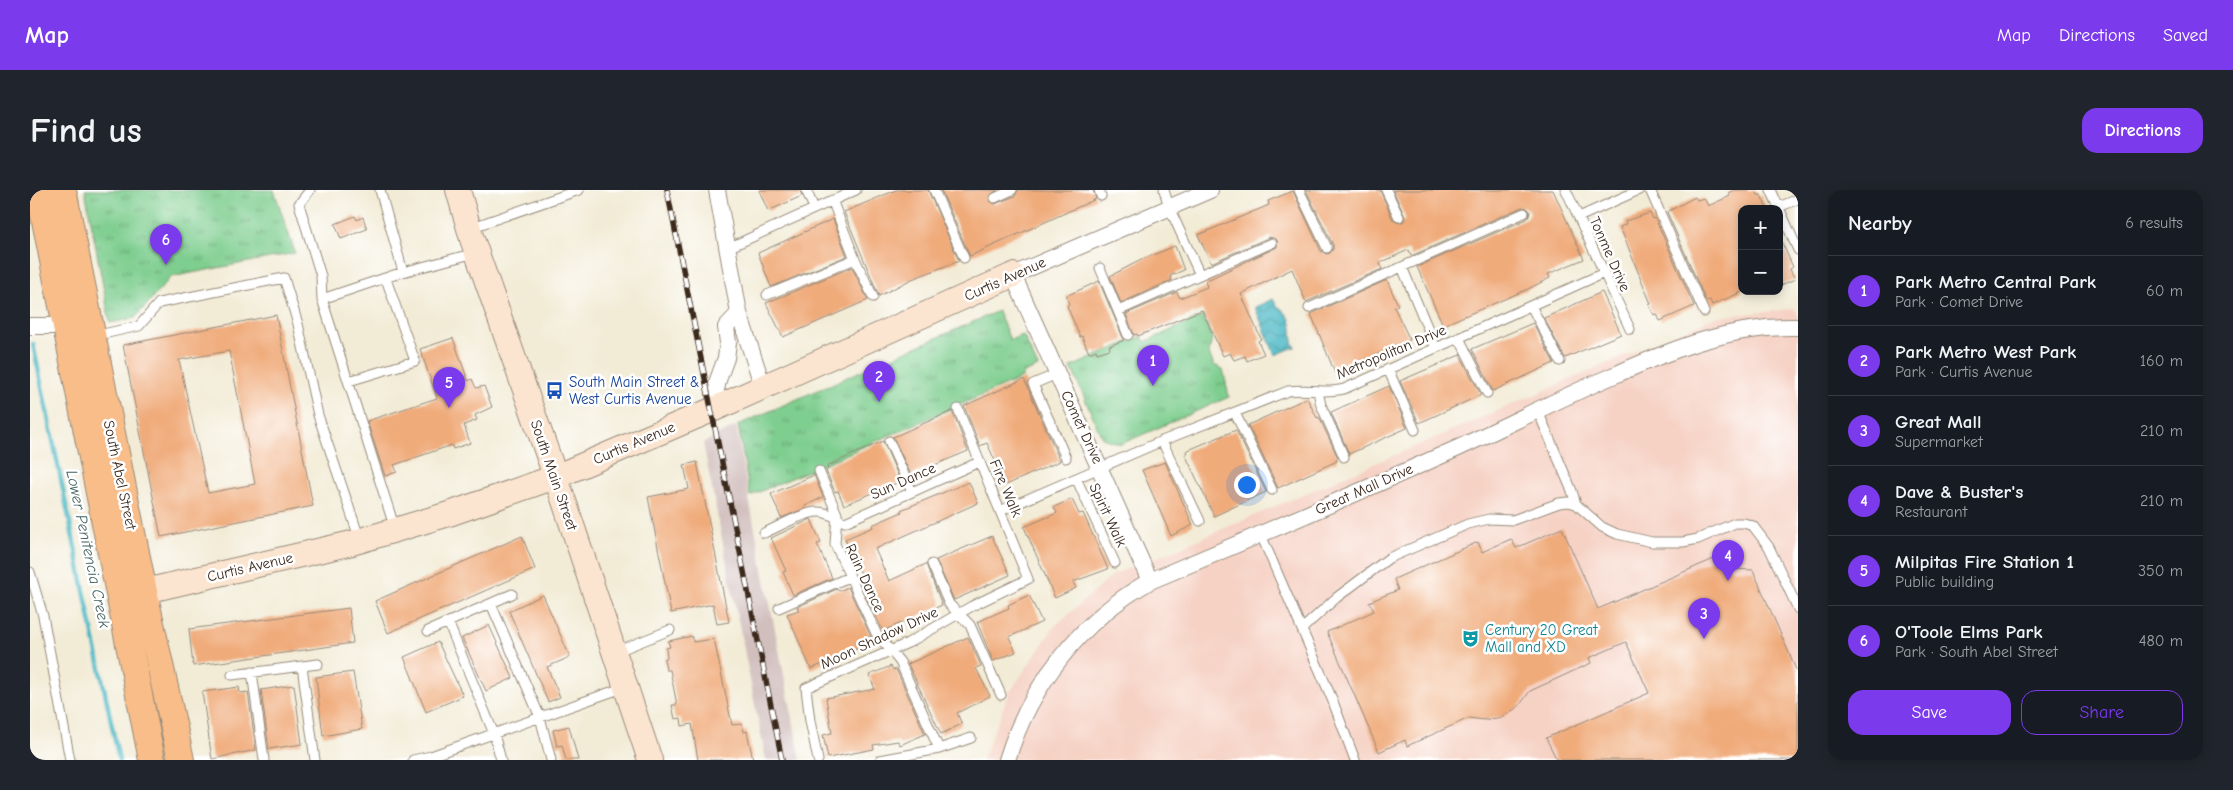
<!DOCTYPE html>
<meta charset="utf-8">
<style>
:root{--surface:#171b24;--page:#20242c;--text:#f1f3f6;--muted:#9ea1a6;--line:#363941;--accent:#7c3aed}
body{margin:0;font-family:"Comic Neue",sans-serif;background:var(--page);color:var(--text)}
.controls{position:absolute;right:15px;top:15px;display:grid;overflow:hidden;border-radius:10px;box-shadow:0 2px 12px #0003}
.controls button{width:45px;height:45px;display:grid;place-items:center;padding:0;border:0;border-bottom:1px solid var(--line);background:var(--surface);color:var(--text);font:25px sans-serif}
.you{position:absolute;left:1216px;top:294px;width:18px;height:18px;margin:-12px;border:4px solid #fff;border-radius:50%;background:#1a73e8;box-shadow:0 0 0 8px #1a73e833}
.badge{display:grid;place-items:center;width:32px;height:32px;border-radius:50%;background:var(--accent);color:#fff;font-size:16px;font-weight:700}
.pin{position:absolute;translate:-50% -41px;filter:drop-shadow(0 1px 2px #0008)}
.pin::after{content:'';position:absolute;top:26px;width:18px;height:15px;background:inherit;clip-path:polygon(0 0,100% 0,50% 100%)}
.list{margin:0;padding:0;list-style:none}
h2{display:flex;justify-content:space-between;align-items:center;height:65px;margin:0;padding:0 20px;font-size:21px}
h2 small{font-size:16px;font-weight:400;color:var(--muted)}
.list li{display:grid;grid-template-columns:32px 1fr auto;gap:15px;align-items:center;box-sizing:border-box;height:70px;padding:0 20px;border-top:1px solid var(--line)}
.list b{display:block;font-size:19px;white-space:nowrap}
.list p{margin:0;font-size:16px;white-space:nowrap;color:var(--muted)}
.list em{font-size:16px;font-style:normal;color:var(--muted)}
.actions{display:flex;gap:10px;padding:15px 20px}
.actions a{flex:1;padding:11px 0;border:1px solid var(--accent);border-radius:15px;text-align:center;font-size:18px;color:var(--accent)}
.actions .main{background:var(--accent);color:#fff}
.map{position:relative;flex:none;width:1768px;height:570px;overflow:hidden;border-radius:15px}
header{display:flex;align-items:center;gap:30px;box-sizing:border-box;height:70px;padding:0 25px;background:var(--accent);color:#fff}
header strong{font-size:24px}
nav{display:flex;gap:28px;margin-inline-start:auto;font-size:18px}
.intro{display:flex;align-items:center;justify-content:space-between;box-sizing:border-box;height:120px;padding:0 30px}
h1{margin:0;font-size:35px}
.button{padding:12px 22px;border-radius:15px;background:var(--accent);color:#fff;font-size:18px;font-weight:700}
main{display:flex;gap:30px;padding:0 30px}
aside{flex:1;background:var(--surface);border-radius:15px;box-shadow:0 2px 12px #0003}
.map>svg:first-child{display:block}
.built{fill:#f6d2c4}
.industrial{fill:#d1bfbe}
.park{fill:url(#park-tufts);stroke:#5c7c56}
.water{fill:url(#water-waves);stroke:#427171}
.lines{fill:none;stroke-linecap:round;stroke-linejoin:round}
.stream{stroke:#4ab8c4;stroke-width:4.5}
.building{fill:#f0ab7a;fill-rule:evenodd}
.lane-casing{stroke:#968a7a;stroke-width:11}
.street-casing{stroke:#968a7a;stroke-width:18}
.secondary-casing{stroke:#968a7a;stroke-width:26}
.primary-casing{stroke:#968a7a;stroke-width:28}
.lane{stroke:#fff;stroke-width:9}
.street{stroke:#fff;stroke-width:16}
.secondary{stroke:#fce5d0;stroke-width:24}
.primary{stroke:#f8bd89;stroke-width:26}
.rail-casing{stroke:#3b2a1e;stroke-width:5.5}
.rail{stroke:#fff;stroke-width:4;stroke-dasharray:11;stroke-linecap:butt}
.labels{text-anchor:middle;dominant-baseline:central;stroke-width:5;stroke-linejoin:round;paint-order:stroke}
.street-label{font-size:15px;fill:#3b2a1e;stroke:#fff}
.transit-label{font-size:15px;fill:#164399;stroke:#fff;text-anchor:start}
.culture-label{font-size:15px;fill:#0d838f;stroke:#fff;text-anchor:start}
.water-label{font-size:16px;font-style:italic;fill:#416360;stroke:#fff}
</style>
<header>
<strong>Map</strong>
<nav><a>Map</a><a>Directions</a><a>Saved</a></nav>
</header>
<div class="intro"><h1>Find us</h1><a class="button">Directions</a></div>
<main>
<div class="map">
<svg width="1768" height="570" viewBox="0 0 1768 570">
<defs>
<pattern id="park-tufts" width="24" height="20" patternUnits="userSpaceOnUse" patternTransform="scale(1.25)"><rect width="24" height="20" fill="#7ece8f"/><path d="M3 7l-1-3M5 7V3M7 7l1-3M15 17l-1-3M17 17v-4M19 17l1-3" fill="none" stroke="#68a774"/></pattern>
<pattern id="water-waves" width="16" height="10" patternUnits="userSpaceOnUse" patternTransform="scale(1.25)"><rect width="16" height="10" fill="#4ab8c4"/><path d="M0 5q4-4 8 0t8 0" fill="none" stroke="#3f969f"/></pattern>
</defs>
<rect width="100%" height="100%" fill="#fff"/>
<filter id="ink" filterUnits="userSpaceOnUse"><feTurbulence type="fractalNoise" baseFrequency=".02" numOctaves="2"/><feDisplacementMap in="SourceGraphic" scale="10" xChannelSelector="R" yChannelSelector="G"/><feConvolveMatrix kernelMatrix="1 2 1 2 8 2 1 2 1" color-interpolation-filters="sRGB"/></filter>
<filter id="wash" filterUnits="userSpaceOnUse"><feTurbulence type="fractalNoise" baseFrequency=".0096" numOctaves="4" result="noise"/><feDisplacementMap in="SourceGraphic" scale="20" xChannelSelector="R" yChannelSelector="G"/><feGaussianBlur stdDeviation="1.12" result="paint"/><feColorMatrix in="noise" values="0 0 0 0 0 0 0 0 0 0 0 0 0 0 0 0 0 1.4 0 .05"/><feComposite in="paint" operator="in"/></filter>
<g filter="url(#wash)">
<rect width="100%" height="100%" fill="#f2ebd5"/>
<!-- built -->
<path class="built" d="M1762,119L1768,120V570H952L980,502L1024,437L1084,384L1142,361L1685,127Z"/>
<!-- industrial -->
<path class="industrial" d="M706,236L719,309L771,570H736L673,253Z"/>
<!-- park -->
<path class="park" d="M55,0H244L265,63L141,87L105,128L80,133Z
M968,121L980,150L993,145L1008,177L994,183L992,188L720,306L708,235Z
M1173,126L1182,146L1179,164L1184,175L1193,179L1199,207L1091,254L1072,248L1041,177L1112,146L1115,152Z"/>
<!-- water -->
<path class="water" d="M1243,109C1248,119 1253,118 1258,126C1265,135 1260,147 1265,157L1245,165L1225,117Z"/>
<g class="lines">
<!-- stream -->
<path class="stream" d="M3,154L89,570"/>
</g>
<g id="blocks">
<!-- building -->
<path class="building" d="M729,0H770L772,6L738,21Z
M866,0H898L929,71L882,89L849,106L814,22Z
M911,0H967L959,7L960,11L965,14L985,6L988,0H1063L1066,9L940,66Z
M1276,0H1350L1363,30L1369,33L1374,31L1375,27L1363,0H1523L1554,69L1518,84L1520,88L1496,100L1413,135L1387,77L1497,29L1499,26L1500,21L1497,18L1492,17L1381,66L1379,60L1376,61L1350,73L1352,79L1276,112L1262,79L1211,104L1231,149L1228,151L1234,164L1217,171L1215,166L1204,170L1200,163L1193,166L1172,120L1108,146L1107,144L1104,145L1096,124L1147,102L1150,108L1177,97L1175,91L1247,57V50L1240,47L1181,73L1168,45L1239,15L1238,11L1263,1L1291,61L1296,64L1300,63L1303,59V55Z
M1705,0H1725L1728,5H1731L1737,19H1712V102L1682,115L1680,110L1676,111L1637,22L1665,7L1667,10L1674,8L1678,16L1700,6L1698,3Z
M1620,23L1623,29L1625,28L1664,116L1630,131L1627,124L1624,125L1619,115L1621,114L1590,37L1596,34L1595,31Z
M325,26L327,30L333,27L337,39L311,49L305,34Z
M803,29L817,66L741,97L728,63Z
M1749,46L1763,77L1760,79L1765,89L1749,96Z
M1145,56L1154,80L1140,86L1142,90L1091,113L1080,86L1113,69Z
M822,77L838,110L753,147L736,113Z
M1357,90L1368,115L1364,117L1380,150L1305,183L1281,124Z
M1069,91L1094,150L1079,156L1080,159L1067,163L1066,160L1059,163L1052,146L1050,147L1037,116L1039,114L1036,106Z
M1572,102L1591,144L1535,168L1514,128Z
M246,125L283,316L131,347L93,155ZM199,161L225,294L178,303L149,170Z
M1503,133L1524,173L1463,201L1442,159Z
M423,148L438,191L442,189L446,198L454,196L462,217L445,225L447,230L434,235L440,253L423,259L422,255L364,275L367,282L355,286L337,231L407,208L390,159Z
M1430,165L1451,205L1389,233L1370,191Z
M994,189L1030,271L976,295L957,253L950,256L934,216Z
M1359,196L1377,238L1319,264L1301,222Z
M1277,208L1287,228L1289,227L1308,268L1306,269L1307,271L1248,298L1218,235Z
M922,221L938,261L881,285L863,247Z
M1206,240L1236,302L1184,326L1155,264H1157L1156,261Z
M853,251L870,290L869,292L814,315L808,301L805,302L796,281L798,279L797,276Z
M667,272L699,432L687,434L683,414L641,423L618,307L659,299L654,275Z
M1135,272L1163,335L1141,346L1112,280Z
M784,285L793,307L775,316L776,318L751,328L741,304Z
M939,292L948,313L845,359L859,391L896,374L912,415L853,441L829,392L834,390L815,349L843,337L842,335L872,322L871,320Z
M1042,309L1049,324L1053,323L1078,379L1043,392L1046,398L1025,408L994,337L1027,323L1024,317Z
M781,329L791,353L787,354L802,388L763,405L753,382L756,381L741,348Z
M1532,338L1568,419L1686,368L1693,374L1702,379L1723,380L1768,484V570H1527L1516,548L1619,503L1596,452L1559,468L1561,473L1500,501L1489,516L1473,527L1454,530L1439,528L1377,556L1375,550L1349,562L1297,442L1344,421L1339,412L1368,400L1364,389L1448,352L1452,362L1481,349L1486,358Z
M492,346L505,379L358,443L345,411Z
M962,346L980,385L924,410L906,370Z
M818,397L841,447L837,448L840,453L781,479L757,424L769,420L767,417L807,399L809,401Z
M513,405L540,467L517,477L530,507L518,512L479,421Z
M999,405L1012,432L979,447L986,462L963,471L947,432L979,418L978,415Z
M319,418L323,453L163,476L159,439Z
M459,435L483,488L456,501L432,448Z
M662,446L663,452L684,449L702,535L712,534L714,542L717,541L723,570H668L662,534L652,536L651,528L645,529L642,515H647L640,480H636L634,469L637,468L636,458L640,457L638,451Z
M938,447L951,476L946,478L960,506L927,523L932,534L911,544L878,474Z
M408,452L433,506L396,522L374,467Z
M861,476L863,480L866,479L895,544L870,555L868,551L843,555L844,559L798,568L793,545L802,543L796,508L845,499L839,485Z
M323,482L332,539L293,546L286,487Z
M264,495L272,554L239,559L231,500Z
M209,497L210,503L218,502L226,560L182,569L172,502Z
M539,536L548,570H536L532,555L527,556L523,540Z"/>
</g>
</g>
<g filter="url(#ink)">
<use href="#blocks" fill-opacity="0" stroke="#968a7a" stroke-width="1"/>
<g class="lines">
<defs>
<path id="lane" d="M280,0L269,14L291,86L292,109L365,339
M350,0L373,82
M776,0L784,18
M904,0L934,68
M1069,0L1071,6
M1134,0L1139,17L1170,85
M1269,0L1297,58
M1356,0L1369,27
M1536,0L1600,139
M1620,0L1674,122
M1741,0L1768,60
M965,8L982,0
M802,10L825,69L843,107
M1749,17L1768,9
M1549,27L1609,0
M440,38L549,0
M698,58L826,0
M1372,77L1406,158
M1070,78L1098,145
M737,105L825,69
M292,109L373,82L445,63
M1501,116L1530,171
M1279,118L1494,23
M1088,121L1242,53
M64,146L109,136L129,113L254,88L268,134L288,225L330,350
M1429,148L1457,203
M1358,179L1385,240
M1027,184L1003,194L1036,268
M319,191L385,171L356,89
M1288,202L1291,215L1314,267
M1507,219L1542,301L1546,314
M1205,223L1242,300
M859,251L882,302
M1132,251L1170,331
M789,281L807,324L805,354L846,443L870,472L909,559
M1046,288L1085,373
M970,321L1132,251L1258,201C1277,198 1295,204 1314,199L1574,83
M734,343C748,337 775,321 789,322C799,322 806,329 815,332L949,272
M1231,345L1302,509L1325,570
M902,374L919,414L940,435L971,505
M0,382L13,426L40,570
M461,414L510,527L521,570
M749,418L819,387
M418,432L464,544L471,570
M1272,439L1306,408L1359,368L1438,334L1459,329L1483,330L1529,313L1538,312L1546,314L1572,337L1587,344L1622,352H1653L1668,349L1705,333H1714L1723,336L1739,357L1768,419
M398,441L482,404
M585,462L640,440
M272,476L285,570
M222,482L234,570
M202,485L288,474
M383,570L401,566L595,497
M788,570L780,531L776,498L878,453L942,416L998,389L928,219
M850,570L909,559L941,548"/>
<path id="street" d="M687,0L709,123L733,197
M0,136H36
M682,220L688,190L696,168L698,153L696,137L709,123
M1120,391L983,85L1180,0
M977,570C1000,495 1051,430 1120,391C1223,348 1325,304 1426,259C1480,234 1532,207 1587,184C1645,158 1703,135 1768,137"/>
<path id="secondary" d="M428,0L442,49L534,311L620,570
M94,406L322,353L422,323L525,287L682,220L983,85"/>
<path id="primary" d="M9,0L122,570
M33,0L114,402L151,570"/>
</defs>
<!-- lane casing -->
<use href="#lane" class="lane-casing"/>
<!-- street casing -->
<use href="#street" class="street-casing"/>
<!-- secondary casing -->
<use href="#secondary" class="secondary-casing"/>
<!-- primary casing -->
<use href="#primary" class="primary-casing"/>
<!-- lane -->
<use href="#lane" class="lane"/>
<!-- street -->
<use href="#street" class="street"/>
<!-- secondary -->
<use href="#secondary" class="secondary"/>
<!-- primary -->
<use href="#primary" class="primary"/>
<defs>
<path id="rail" d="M637,0L752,570"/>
</defs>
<!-- rail casing -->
<use href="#rail" class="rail-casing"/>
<!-- rail -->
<use href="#rail" class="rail"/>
</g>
</g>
<!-- icons -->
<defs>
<symbol id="bus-bare" viewBox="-9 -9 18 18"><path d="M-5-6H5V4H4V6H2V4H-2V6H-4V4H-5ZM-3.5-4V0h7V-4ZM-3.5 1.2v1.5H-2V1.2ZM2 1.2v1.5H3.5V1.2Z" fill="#1a4fb4" stroke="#fff" stroke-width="2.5" paint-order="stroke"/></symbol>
<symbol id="theatre-bare" viewBox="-9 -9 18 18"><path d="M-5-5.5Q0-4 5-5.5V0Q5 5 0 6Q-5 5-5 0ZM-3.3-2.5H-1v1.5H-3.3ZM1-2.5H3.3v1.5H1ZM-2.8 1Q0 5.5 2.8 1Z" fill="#0f9aa8" stroke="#fff" stroke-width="2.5" paint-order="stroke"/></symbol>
</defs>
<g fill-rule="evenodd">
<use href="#bus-bare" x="512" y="188" width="25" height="25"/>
<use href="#theatre-bare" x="1428" y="436" width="25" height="25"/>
</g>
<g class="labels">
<!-- street labels -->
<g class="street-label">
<text transform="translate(1580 64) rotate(66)">Tonme Drive</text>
<text transform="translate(975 89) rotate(-24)">Curtis Avenue</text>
<text transform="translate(1361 162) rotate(-23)">Metropolitan Drive</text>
<text transform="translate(1052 237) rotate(65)">Comet Drive</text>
<text transform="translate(604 253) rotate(-23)">Curtis Avenue</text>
<text transform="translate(90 285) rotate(78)">South Abel Street</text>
<text transform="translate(524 285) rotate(71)">South Main Street</text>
<text transform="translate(873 291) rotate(-24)">Sun Dance</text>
<text transform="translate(976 298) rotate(67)">Fire Walk</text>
<text transform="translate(1334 299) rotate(-24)">Great Mall Drive</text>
<text transform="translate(1078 325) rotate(65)">Spirit Walk</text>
<text transform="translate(220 377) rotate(-13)">Curtis Avenue</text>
<text transform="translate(835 388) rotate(65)">Rain Dance</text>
<text transform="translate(849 448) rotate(-25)">Moon Shadow Drive</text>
</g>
<!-- transit labels -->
<g class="transit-label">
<text x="539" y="192">South Main Street &amp;<tspan x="539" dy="17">West Curtis Avenue</tspan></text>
</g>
<!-- culture labels -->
<g class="culture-label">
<text x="1455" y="440">Century 20 Great<tspan x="1455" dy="17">Mall and XD</tspan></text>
</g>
<!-- water labels -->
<g class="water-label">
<text transform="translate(58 359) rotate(78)">Lower Penitencia Creek</text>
</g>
</g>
</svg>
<div class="controls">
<button>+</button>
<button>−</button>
</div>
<div class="you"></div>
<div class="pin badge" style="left:1123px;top:196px">1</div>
<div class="pin badge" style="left:849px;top:212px">2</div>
<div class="pin badge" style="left:1674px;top:449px">3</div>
<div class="pin badge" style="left:1698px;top:391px">4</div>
<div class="pin badge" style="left:419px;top:218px">5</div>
<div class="pin badge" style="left:136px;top:75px">6</div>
</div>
<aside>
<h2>Nearby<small>6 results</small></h2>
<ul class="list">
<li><span class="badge">1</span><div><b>Park Metro Central Park</b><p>Park · Comet Drive</p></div><em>60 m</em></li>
<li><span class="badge">2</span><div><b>Park Metro West Park</b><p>Park · Curtis Avenue</p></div><em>160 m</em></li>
<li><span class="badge">3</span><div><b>Great Mall</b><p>Supermarket</p></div><em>210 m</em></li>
<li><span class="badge">4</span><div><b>Dave &amp; Buster's</b><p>Restaurant</p></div><em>210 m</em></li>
<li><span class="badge">5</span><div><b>Milpitas Fire Station 1</b><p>Public building</p></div><em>350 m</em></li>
<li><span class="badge">6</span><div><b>O'Toole Elms Park</b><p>Park · South Abel Street</p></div><em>480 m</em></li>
</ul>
<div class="actions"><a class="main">Save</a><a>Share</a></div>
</aside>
</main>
